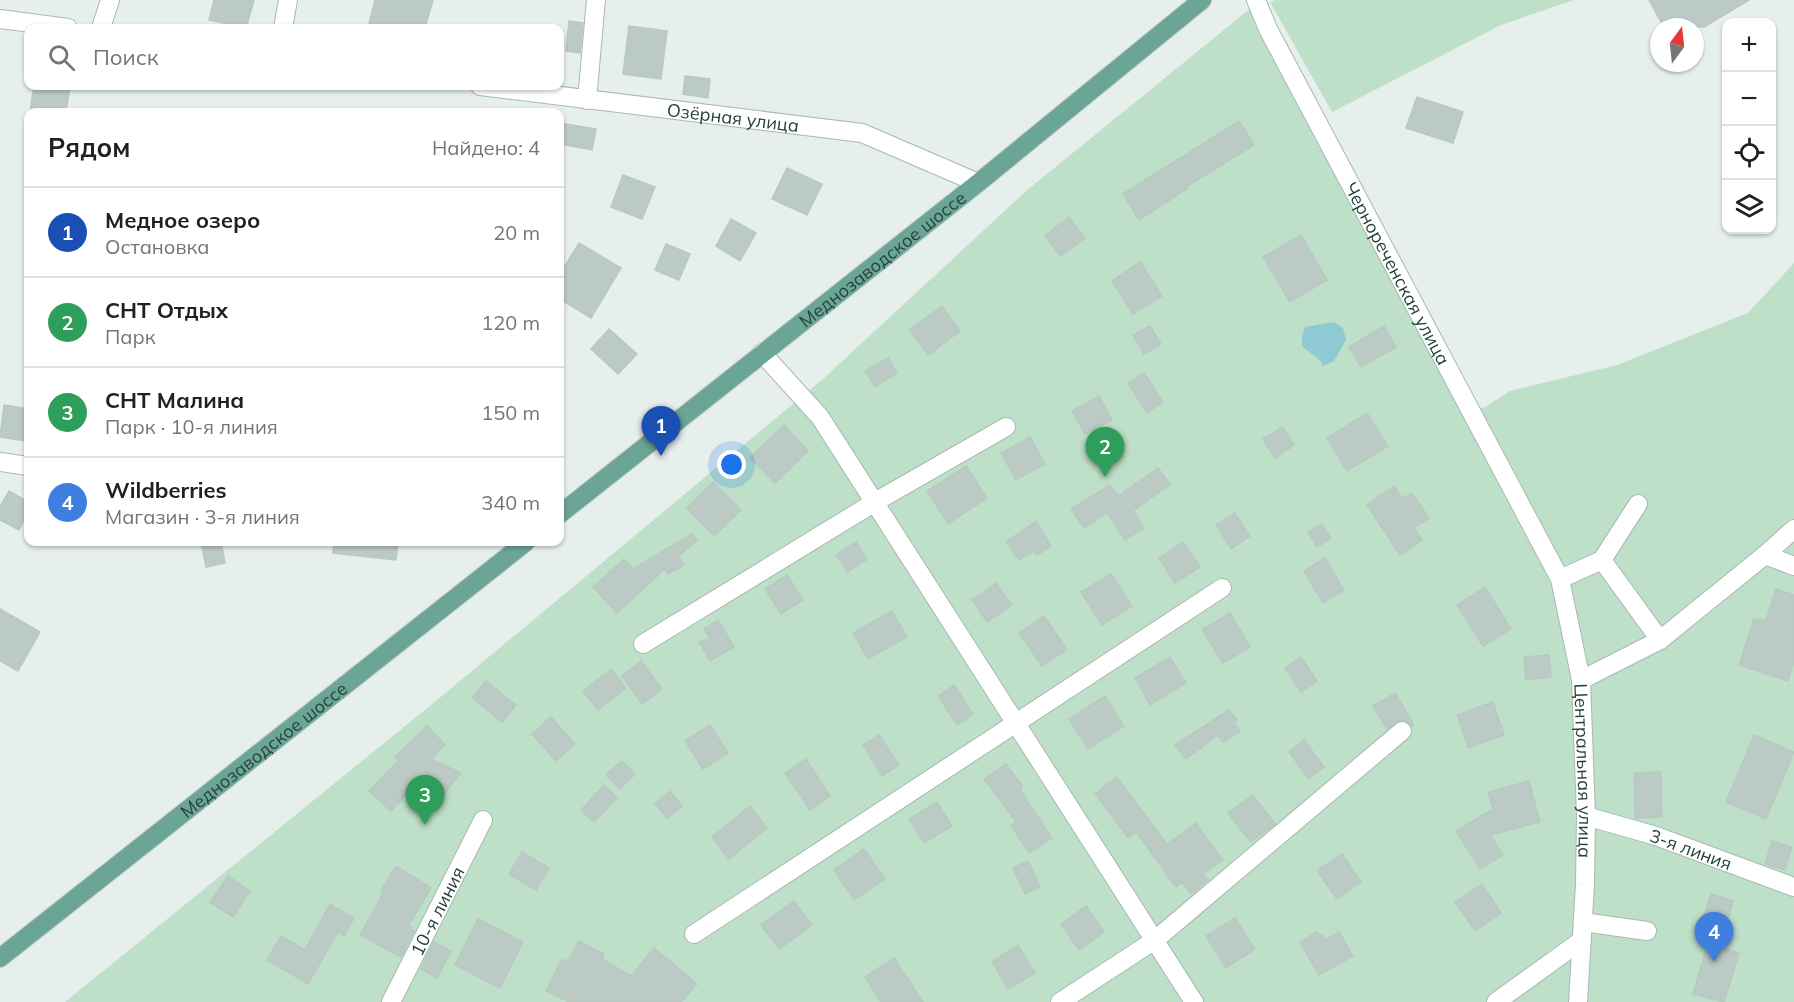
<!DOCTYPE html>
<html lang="ru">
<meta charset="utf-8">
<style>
:root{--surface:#fff;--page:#f2f2f2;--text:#202124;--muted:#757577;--line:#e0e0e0;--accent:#7f4e3f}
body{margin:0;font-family:Mulish,sans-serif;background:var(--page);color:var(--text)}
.controls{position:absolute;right:18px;top:18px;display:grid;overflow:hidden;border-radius:12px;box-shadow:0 2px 4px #0004}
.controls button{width:54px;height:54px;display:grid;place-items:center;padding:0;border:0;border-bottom:2px solid var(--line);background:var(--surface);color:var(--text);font:30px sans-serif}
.compass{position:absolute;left:1650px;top:18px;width:54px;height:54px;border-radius:50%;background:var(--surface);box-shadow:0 2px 4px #0004;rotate:15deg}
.you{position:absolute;left:732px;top:465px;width:21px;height:21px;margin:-15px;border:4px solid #fff;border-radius:50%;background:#1a73e8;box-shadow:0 0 0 9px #1a73e833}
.badge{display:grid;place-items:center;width:39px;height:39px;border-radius:50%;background:var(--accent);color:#fff;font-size:20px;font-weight:700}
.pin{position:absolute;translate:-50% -50px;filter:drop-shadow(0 2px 3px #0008)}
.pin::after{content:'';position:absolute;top:32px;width:21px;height:18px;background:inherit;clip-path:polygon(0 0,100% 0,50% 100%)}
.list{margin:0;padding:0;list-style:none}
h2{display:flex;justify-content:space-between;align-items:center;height:78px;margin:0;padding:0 24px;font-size:26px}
h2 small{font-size:20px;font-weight:400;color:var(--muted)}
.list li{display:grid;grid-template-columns:39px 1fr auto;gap:18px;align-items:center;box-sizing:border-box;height:90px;padding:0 24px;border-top:2px solid var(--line)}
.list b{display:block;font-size:22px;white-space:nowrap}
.list p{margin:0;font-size:20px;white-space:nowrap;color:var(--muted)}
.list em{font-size:20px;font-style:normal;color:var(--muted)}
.icon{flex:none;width:33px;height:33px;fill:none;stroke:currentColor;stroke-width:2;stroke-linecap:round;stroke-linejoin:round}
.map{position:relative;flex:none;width:1794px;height:1002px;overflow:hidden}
.search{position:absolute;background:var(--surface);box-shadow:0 2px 4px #0004;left:24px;top:24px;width:540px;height:66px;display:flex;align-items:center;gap:15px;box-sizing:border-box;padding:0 21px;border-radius:12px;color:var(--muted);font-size:22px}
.panel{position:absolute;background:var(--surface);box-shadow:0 2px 4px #0004;left:24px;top:108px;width:540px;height:438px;border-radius:12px}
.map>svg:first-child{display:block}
.green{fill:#bfe0c8}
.water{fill:#8ec9d4}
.building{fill:#bbcac4;stroke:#b8c9c2;stroke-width:1.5}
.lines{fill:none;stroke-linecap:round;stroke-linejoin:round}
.minor-casing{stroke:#a8b8b2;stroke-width:20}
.major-casing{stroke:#c2cac8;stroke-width:20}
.minor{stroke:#fff;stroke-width:18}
.major{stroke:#6aa596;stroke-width:18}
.labels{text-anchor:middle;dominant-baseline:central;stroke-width:6;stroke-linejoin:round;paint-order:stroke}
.street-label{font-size:18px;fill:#24423a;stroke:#f7fbf9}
</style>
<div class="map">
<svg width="1794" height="1002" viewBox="0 0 1794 1002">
<rect width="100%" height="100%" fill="#e6efeb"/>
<!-- green -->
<path class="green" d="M1277,0H1574L1501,25L1332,112L1270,2Z
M1257,3L1471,410L1485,407L1510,391L1617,365L1748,313L1794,263V1002H65L431,705L823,379L1026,191Z"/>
<!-- water -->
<path class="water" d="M1334,322L1343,328L1346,340L1334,361L1323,366C1318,355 1310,354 1302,346V337L1305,327Z"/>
<!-- building -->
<path class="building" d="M214,0H254L246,28L209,20Z
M375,0H433L425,28H368Z
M1649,0H1749L1704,27H1664Z
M569,21L583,23L580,53L566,51Z
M629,26L667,31L661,79L623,74Z
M685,76L710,79L708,98L683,94Z
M34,86H70L66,112H30Z
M1417,97L1463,112L1453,143L1406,128Z
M1239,121L1254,145L1187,186L1188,188L1139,220L1123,194Z
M560,123L596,129L592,150L560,144Z
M787,168L822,184L807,215L772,199Z
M623,175L655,187L642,219L611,207Z
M1069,217L1085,238L1060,256L1045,236Z
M731,219L756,233L740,261L716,246Z
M1301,235L1327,280L1290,302L1263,257Z
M579,243L621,268L591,318L560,299V274Z
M666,244L690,254L679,280L655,270Z
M1140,262L1162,296L1133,314L1112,281Z
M942,306L960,331L928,355L909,330Z
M1150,326L1161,344L1144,354L1133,335Z
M1384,326L1396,347L1361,367L1349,347Z
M609,329L637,354L618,374L591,349Z
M888,358L897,373L875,387L865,371Z
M1144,373L1163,402L1147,413L1128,383Z
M1099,396L1112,420L1085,434L1072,411Z
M4,405L28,409L25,441L0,437Z
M1367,413L1388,446L1347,471L1327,438Z
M784,425L808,451L775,483L750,458Z
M1282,427L1294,445L1275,458L1263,439Z
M1030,437L1045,464L1016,480L1001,453Z
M966,466L987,498L948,524L927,491Z
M1158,468L1170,484L1133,511L1144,528L1125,540L1107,513L1084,528L1071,509L1110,485L1118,496Z
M713,482L741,510L714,536L687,508Z
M1394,486L1402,499L1412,493L1429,518L1414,528L1422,540L1400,555L1367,505Z
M9,491L28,502V512L19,530L0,520V507Z
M1235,513L1250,536L1231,549L1216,525Z
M1036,521L1051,546L1037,555L1034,551L1019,560L1006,542Z
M1322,524L1331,538L1317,547L1308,532Z
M692,534L697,540L679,556L684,565L668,574L665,569L617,613L593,587L624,559L633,569Z
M201,542H221L225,563L206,567Z
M334,542H398L396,560L333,553Z
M856,542L867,559L848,572L836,555Z
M1183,542L1200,567L1175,583L1159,558Z
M1325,558L1344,590L1323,603L1304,571Z
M1111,574L1132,606L1102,625L1081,592Z
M787,575L803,600L781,614L765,589Z
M996,583L1012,605L987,622L972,600Z
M1485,587L1511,629L1483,646L1457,605Z
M1776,589L1794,595V661L1788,681L1739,665L1754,619L1766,620Z
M0,609L40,632L18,671L0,661Z
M892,611L907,637L868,659L853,633Z
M1230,613L1250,647L1223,663L1202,630Z
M1044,616L1067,649L1042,666L1019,633Z
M718,620L734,647L710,661L699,642L710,639L704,629Z
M1549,655L1551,677L1526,680L1524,657Z
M1170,657L1186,683L1150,705L1135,678Z
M1301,657L1317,681L1301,692L1285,668Z
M641,661L662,689L642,704L622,676Z
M611,669L626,688L598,710L583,691Z
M486,681L516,705L502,722L472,698Z
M954,685L973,714L957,725L938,696Z
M1395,693L1414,725L1412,726L1406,721L1401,720L1387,729L1373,706Z
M1105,696L1124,726L1088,749L1069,719Z
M1493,702L1504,735L1468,748L1457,715Z
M1229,710L1237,720L1234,722L1240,731L1223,742L1218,735L1186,759L1175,745Z
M551,717L575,744L556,761L532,734Z
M710,725L728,753L703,769L685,741Z
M427,726L445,745L431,759L461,773L442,797L416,785L391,811L369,791L399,760L395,757Z
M879,735L899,765L882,776L863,745Z
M1754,735L1794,752L1766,819L1726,802Z
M1304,740L1324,767L1309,779L1289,752Z
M806,759L830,796L810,810L785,773Z
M622,761L635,774L620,789L606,775Z
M1006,764L1023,787L1020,790L1052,838L1029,853L1011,825L1016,822L984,779Z
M1661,772L1662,817L1635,818L1634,773Z
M1117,777L1167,844L1196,823L1223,860L1203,874L1208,880L1191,894L1182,882L1176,887L1136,832L1128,838L1095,794Z
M1529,781L1540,822L1490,835L1503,855L1480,869L1456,831L1493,809L1488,792Z
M604,785L617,798L594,822L581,810Z
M670,791L682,806L667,818L655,804Z
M1253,795L1275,824L1251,842L1228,813Z
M937,802L952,826L924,843L909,819Z
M750,806L767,828L729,859L712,837Z
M1772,841L1792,847L1785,870L1765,864Z
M864,849L885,879L854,900L834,870Z
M522,852L549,868L536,890L509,874Z
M1342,854L1361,882L1337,899L1317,871Z
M1028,861L1040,887L1025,894L1013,868Z
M396,866L431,888L408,926L411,927L410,929L414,931L401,957L360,935L384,892L381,890Z
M228,876L250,891L233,917L210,902Z
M1482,884L1501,913L1475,931L1455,902Z
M1711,894L1733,901L1726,926L1703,919Z
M794,901L812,925L779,949L761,925Z
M330,904L354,918L344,936L338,932L308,984L267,960L281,936L305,950Z
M1086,906L1104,932L1079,950L1061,924Z
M1235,918L1255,949L1226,968L1206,936Z
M478,919L523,942L500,988L455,965Z
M1317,932L1327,939L1339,932L1353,956L1319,975L1300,942Z
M579,941L604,954L602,959L631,976L654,948L697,984L681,1002H569L546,991L562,959L567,962Z
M434,942L451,951L437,978L421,969Z
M1708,943L1739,953L1724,1002L1693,994Z
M1018,945L1035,973L1008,989L992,962Z
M894,958L923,1002H881L865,977Z"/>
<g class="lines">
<defs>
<g id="minor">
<path id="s1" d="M1256,0L1268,29L1560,579L1581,680L1586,816L1585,884L1578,1002"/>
<path d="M0,19L68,28"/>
<path d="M101,28L110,0"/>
<path d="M283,28L288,0"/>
<path id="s2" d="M480,86L862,133L978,183"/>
<path d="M587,100L596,0"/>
<path d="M762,353L820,417L1194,1002"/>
<path d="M0,462L28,466"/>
<path d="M1765,555L1794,566"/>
<path d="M1602,560L1660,640"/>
<path d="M1560,579L1602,560L1638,504"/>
<path d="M643,644L875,502L1006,427"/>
<path d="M1581,680L1660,640L1765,555L1794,529"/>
<path id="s3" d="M1586,816L1656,836L1794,887"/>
<path d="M1583,922L1647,931"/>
<path d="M694,934L1222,588"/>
<path id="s4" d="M391,1002L483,820"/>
<path d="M1060,1002L1155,940L1402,731"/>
<path d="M1496,1002L1582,940"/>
</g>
<g id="major">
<path id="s5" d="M560,514L978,183L1202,0"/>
<path id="s6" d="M0,958L526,542"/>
</g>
</defs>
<!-- minor casing -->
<use href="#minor" class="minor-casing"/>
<!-- major casing -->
<use href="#major" class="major-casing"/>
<!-- minor -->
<use href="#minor" class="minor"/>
<!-- major -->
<use href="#major" class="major"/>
</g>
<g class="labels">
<!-- street labels -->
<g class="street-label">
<text stroke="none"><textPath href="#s2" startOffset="255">Озёрная улица</textPath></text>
<text stroke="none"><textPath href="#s5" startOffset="411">Меднозаводское шоссе</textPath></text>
<text stroke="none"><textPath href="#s1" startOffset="308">Чернореченская улица</textPath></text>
<text stroke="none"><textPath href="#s6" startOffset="336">Меднозаводское шоссе</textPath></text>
<text stroke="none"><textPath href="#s1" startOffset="848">Центральная улица</textPath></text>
<text stroke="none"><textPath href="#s3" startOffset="110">3-я линия</textPath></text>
<text stroke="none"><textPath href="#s4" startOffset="102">10-я линия</textPath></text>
</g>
</g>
</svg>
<div class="controls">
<button>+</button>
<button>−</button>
<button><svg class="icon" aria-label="locate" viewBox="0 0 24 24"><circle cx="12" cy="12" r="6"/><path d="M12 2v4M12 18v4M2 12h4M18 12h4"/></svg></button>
<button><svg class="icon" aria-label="layers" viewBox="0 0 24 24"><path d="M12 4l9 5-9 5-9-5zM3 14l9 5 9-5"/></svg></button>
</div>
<svg class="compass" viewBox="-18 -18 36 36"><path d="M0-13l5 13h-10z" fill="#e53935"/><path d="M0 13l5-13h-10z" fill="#757577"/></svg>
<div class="you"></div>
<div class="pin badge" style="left:661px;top:456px;background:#1a4fb4">1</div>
<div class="pin badge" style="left:1105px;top:477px;background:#2e9e5b">2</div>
<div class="pin badge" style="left:425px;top:825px;background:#2e9e5b">3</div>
<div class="pin badge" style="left:1714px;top:962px;background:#3f7fe0">4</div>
<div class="search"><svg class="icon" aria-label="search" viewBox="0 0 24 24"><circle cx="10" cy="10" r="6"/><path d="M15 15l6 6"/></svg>Поиск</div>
<section class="panel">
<h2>Рядом<small>Найдено: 4</small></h2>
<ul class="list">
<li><span class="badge" style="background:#1a4fb4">1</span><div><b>Медное озеро</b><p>Остановка</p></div><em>20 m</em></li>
<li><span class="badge" style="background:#2e9e5b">2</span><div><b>СНТ Отдых</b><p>Парк</p></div><em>120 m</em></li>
<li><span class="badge" style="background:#2e9e5b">3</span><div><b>СНТ Малина</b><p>Парк · 10-я линия</p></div><em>150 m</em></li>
<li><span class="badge" style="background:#3f7fe0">4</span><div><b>Wildberries</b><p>Магазин · 3-я линия</p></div><em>340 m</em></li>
</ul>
</section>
</div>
